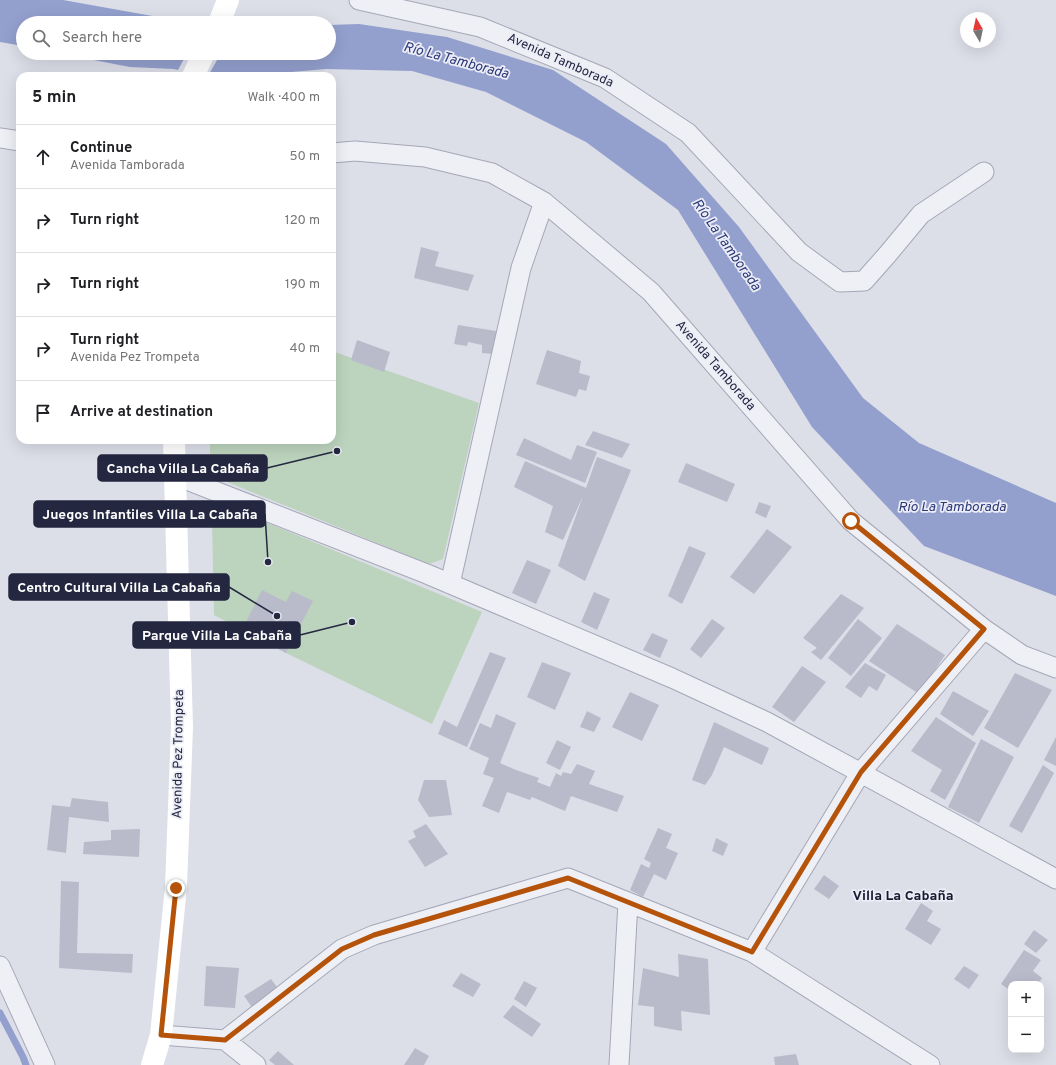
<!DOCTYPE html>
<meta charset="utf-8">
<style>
:root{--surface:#fff;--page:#f2f2f2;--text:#202124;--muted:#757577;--line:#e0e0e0}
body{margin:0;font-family:Overpass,sans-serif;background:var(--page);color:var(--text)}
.controls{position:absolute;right:12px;bottom:12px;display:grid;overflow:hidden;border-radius:8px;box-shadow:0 4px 16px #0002}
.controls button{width:36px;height:36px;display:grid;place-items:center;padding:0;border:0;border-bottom:1px solid var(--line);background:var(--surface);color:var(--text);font:20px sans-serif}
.compass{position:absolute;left:960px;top:12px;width:36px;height:36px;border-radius:50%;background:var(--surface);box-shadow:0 4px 16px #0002;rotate:351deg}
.stop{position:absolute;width:12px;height:12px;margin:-9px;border:3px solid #b45309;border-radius:50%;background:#fff}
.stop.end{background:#b45309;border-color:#fff;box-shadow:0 1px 4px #0008}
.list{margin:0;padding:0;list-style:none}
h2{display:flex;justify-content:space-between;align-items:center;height:52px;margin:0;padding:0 16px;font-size:17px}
h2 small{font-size:13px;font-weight:400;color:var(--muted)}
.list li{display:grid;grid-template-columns:26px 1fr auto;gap:12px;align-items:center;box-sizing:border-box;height:64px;padding:0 16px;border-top:1px solid var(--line)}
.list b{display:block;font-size:15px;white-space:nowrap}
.list p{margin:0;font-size:13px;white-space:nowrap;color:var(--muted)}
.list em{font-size:13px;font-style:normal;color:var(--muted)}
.icon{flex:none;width:22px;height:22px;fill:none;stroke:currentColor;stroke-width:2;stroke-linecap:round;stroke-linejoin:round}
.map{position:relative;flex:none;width:1056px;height:1065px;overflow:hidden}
.search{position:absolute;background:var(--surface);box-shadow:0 4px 16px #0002;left:16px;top:16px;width:320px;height:44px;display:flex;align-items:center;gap:10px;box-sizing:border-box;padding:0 14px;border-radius:22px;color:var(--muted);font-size:15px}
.panel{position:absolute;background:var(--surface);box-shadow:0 4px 16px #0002;left:16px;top:72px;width:320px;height:372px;border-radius:12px}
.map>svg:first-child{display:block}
.green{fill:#bcd3bd}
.water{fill:#939fcd}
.pier{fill:#dcdee8}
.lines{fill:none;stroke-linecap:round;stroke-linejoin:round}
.stream{stroke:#939fcd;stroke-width:7}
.building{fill:#b9bbcb}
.street-casing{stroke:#a5a7b6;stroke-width:21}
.street{stroke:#eff0f6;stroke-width:19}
.secondary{stroke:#fff;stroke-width:22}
.route{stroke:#b45309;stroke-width:5}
.labels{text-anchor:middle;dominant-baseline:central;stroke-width:3.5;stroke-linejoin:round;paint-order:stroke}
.street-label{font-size:13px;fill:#242740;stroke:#ecedf6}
.water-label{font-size:14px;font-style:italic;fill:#2a3878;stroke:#ecedf6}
.neighbourhood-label{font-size:14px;font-weight:bold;fill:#171930;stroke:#ecedf6}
.leader{fill:none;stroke:#242740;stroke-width:1.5}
.callout-dot{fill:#242740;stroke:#ecedf6;stroke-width:1.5}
.callout{fill:#242740;stroke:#242740;stroke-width:1.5}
.callout-label{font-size:14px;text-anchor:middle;font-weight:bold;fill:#fff}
</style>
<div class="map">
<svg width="1056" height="1065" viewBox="0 0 1056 1065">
<rect width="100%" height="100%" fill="#dcdee8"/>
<!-- green -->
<path class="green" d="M332,351L479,403L443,559L429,564L210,475V440H332Z
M224,509H234L482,612L432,724L286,653L214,615L212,521L216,512Z"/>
<!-- water -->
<path class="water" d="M0,0H63L169,19L207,23H23V46L0,42Z
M359,24L447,37L553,70L666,144L739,227L863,398L919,443L1056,503V596L924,546L812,427L678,210L586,142L486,92L412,71L326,69L244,76H201L174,69L130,67L57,53H329V25Z"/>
<!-- pier -->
<path class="pier" d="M187,53H221L208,76H194L177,72Z"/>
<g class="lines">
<!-- stream -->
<path class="stream" d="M0,1013L23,1057L26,1065"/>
</g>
<!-- building -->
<path class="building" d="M421,247L439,252L435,266L474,275L468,291L414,278Z
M458,325L496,331L494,354L482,353V345L468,342L467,346L454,344Z
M357,340L390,352L384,372L351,360Z
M547,350L581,361L579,373L590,376L586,391L579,389L576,397L536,384Z
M593,431L630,444L622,458L585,445Z
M524,438L571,460L577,445L597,452L585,483L516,455Z
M597,457L631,470L585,581L558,566L583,496L563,540L545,532L553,506L514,487L525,461L586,488Z
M686,463L735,484L727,502L678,482Z
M759,502L771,506L766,518L755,513Z
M767,529L792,547L754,594L730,577Z
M689,546L706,553L682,604L668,596Z
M527,560L551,570L536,604L512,593Z
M262,590L286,602L292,591L313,601L286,653L242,630Z
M594,592L610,599L597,630L581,622Z
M841,594L864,608L821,660L811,652L817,648L803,638Z
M712,619L725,628L701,658L690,649Z
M858,619L882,638L851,676L828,658Z
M897,624L945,655L919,694L869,661Z
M652,633L668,640L660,658L643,650Z
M490,652L506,658L467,747L438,734L444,720L457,727Z
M542,662L571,673L555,710L527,697Z
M865,663L886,675L877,691L869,686L861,698L845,687Z
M802,666L826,682L794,722L772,707Z
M1015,673L1052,690L1018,748L984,728Z
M953,691L989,711L973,736L940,714Z
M630,692L659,705L642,741L612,727Z
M587,711L601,718L594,732L580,727Z
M496,714L516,723L500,763L516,770L539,778L537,782L550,787L556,773L561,776L563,772L571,774L577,764L595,771L589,784L624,796L617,812L571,796L565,811L532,797L530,800L507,792L499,813L482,806L494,778L483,774L489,758L469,749L480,723L491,728Z
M936,717L976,743L945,800L930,791L942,770L911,751Z
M714,722L769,748L762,765L724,747L712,775L705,785L692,780Z
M1056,737V766L1044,760Z
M981,739L1014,757L979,823L948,807Z
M557,740L571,747L560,770L546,763Z
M1043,765L1054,773L1022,833L1009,826Z
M424,780H446L452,815L429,817L418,800Z
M72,798L108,802L109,822L69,817L66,853L47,850L52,805L70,807Z
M426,824L448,854L425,867L408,841L416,837L413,831Z
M658,828L672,834L666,848L678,853L666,880L654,874L643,897L630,890L641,864L649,868L651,863L644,859Z
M140,829L139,857L83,854L84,842L111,840V830Z
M716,838L728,844L723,856L712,851Z
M824,875L839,886L829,899L814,889Z
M61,881L79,882L77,953L133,954L132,973L59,968Z
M921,903L933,911L927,921L941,929L931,945L905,929Z
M1034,930L1048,940L1036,953L1024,944Z
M1024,950L1041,960L1033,971L1042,978L1038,984H1011V991L1001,984Z
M678,954L708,959L710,1015L681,1011L682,1031L654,1026V1007L638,1005L643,968L679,977Z
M206,966L239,968L235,1008L204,1006Z
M964,966L979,975L969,989L954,979Z
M461,973L481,984L473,997L452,986Z
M271,979L280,991L254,1010L244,996Z
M524,981L537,988L526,1007L514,999Z
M513,1005L541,1024L532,1037L503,1017Z
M415,1048L429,1056L424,1065H404Z
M278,1051L294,1065H275L269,1060Z
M796,1054L799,1065H775L774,1057Z"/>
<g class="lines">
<defs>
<path id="street" d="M359,0L480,27L605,78L688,133L799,252L840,282L864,281L887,255L921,214L984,172
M0,138L20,141
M332,153L355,151L425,157L492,173L544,202L651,292L851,521L984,629L1022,655L1056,668
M174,475L427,574L672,678L767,722L1056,879
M450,584L521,268L544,202
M752,952L861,772L984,629
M0,966L45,1065
M161,1035L225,1040L256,1065
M225,1040L342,949L374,935L568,878L752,952L930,1065
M619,1065L628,902"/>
</defs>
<!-- street casing -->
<use href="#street" class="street-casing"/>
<!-- street -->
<use href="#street" class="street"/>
<!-- secondary -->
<path class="secondary" d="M219,23L228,0
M193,76L204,53
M152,1065L161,1035L176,887L182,727L174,440"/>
</g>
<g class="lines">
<!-- route -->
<path class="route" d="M176,888L161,1035L225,1040L342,949L374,935L568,878L752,952L861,772L984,629L851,521"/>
</g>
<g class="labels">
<!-- street labels -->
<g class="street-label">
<text transform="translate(560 61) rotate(24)">Avenida Tamborada</text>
<text transform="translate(715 366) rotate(49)">Avenida Tamborada</text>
<text transform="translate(179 754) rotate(-89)">Avenida Pez Trompeta</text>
</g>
<!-- water labels -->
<g class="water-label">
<text transform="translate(456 61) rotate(15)">Río La Tamborada</text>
<text transform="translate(726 245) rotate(55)">Río La Tamborada</text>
<text x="952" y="507">Río La Tamborada</text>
</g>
<!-- neighbourhood labels -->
<g class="neighbourhood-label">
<text x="903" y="896">Villa La Cabaña</text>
</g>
</g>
<!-- callouts -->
<path class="leader" d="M337 451L267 468M268 562L265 514M277 616L229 587M352 622L300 635"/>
<g class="callout-dot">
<circle cx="337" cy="451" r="4"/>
<circle cx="268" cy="562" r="4"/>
<circle cx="277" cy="616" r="4"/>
<circle cx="352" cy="622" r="4"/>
</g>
<g class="callout">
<rect x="98" y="455" width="169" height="26" rx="4"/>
<rect x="34" y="501" width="231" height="26" rx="4"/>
<rect x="9" y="574" width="220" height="26" rx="4"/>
<rect x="133" y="622" width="167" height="26" rx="4"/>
</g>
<g class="callout-label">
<text x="183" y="473">Cancha Villa La Cabaña</text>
<text x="150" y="519">Juegos Infantiles Villa La Cabaña</text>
<text x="119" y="592">Centro Cultural Villa La Cabaña</text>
<text x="217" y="640">Parque Villa La Cabaña</text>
</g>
</svg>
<div class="controls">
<button>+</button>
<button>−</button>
</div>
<svg class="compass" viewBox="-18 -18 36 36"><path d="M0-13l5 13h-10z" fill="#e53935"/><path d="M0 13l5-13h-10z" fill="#757577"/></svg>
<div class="stop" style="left:851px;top:521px"></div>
<div class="stop end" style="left:176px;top:888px"></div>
<div class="search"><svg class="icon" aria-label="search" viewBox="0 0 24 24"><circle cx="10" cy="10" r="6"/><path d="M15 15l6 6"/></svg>Search here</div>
<section class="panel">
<h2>5 min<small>Walk · 400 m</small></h2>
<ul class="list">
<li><svg class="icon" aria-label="ahead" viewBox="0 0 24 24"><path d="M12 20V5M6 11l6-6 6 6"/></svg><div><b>Continue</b><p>Avenida Tamborada</p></div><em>50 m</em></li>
<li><svg class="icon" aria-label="right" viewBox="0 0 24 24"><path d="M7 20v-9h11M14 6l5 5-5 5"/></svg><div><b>Turn right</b></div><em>120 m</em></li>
<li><svg class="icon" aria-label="right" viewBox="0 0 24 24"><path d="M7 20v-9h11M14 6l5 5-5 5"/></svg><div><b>Turn right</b></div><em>190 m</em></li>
<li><svg class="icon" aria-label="right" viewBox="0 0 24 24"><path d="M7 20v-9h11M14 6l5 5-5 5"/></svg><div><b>Turn right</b><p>Avenida Pez Trompeta</p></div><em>40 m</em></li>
<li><svg class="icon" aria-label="arrive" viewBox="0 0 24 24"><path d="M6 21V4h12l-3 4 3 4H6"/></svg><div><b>Arrive at destination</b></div></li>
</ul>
</section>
</div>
